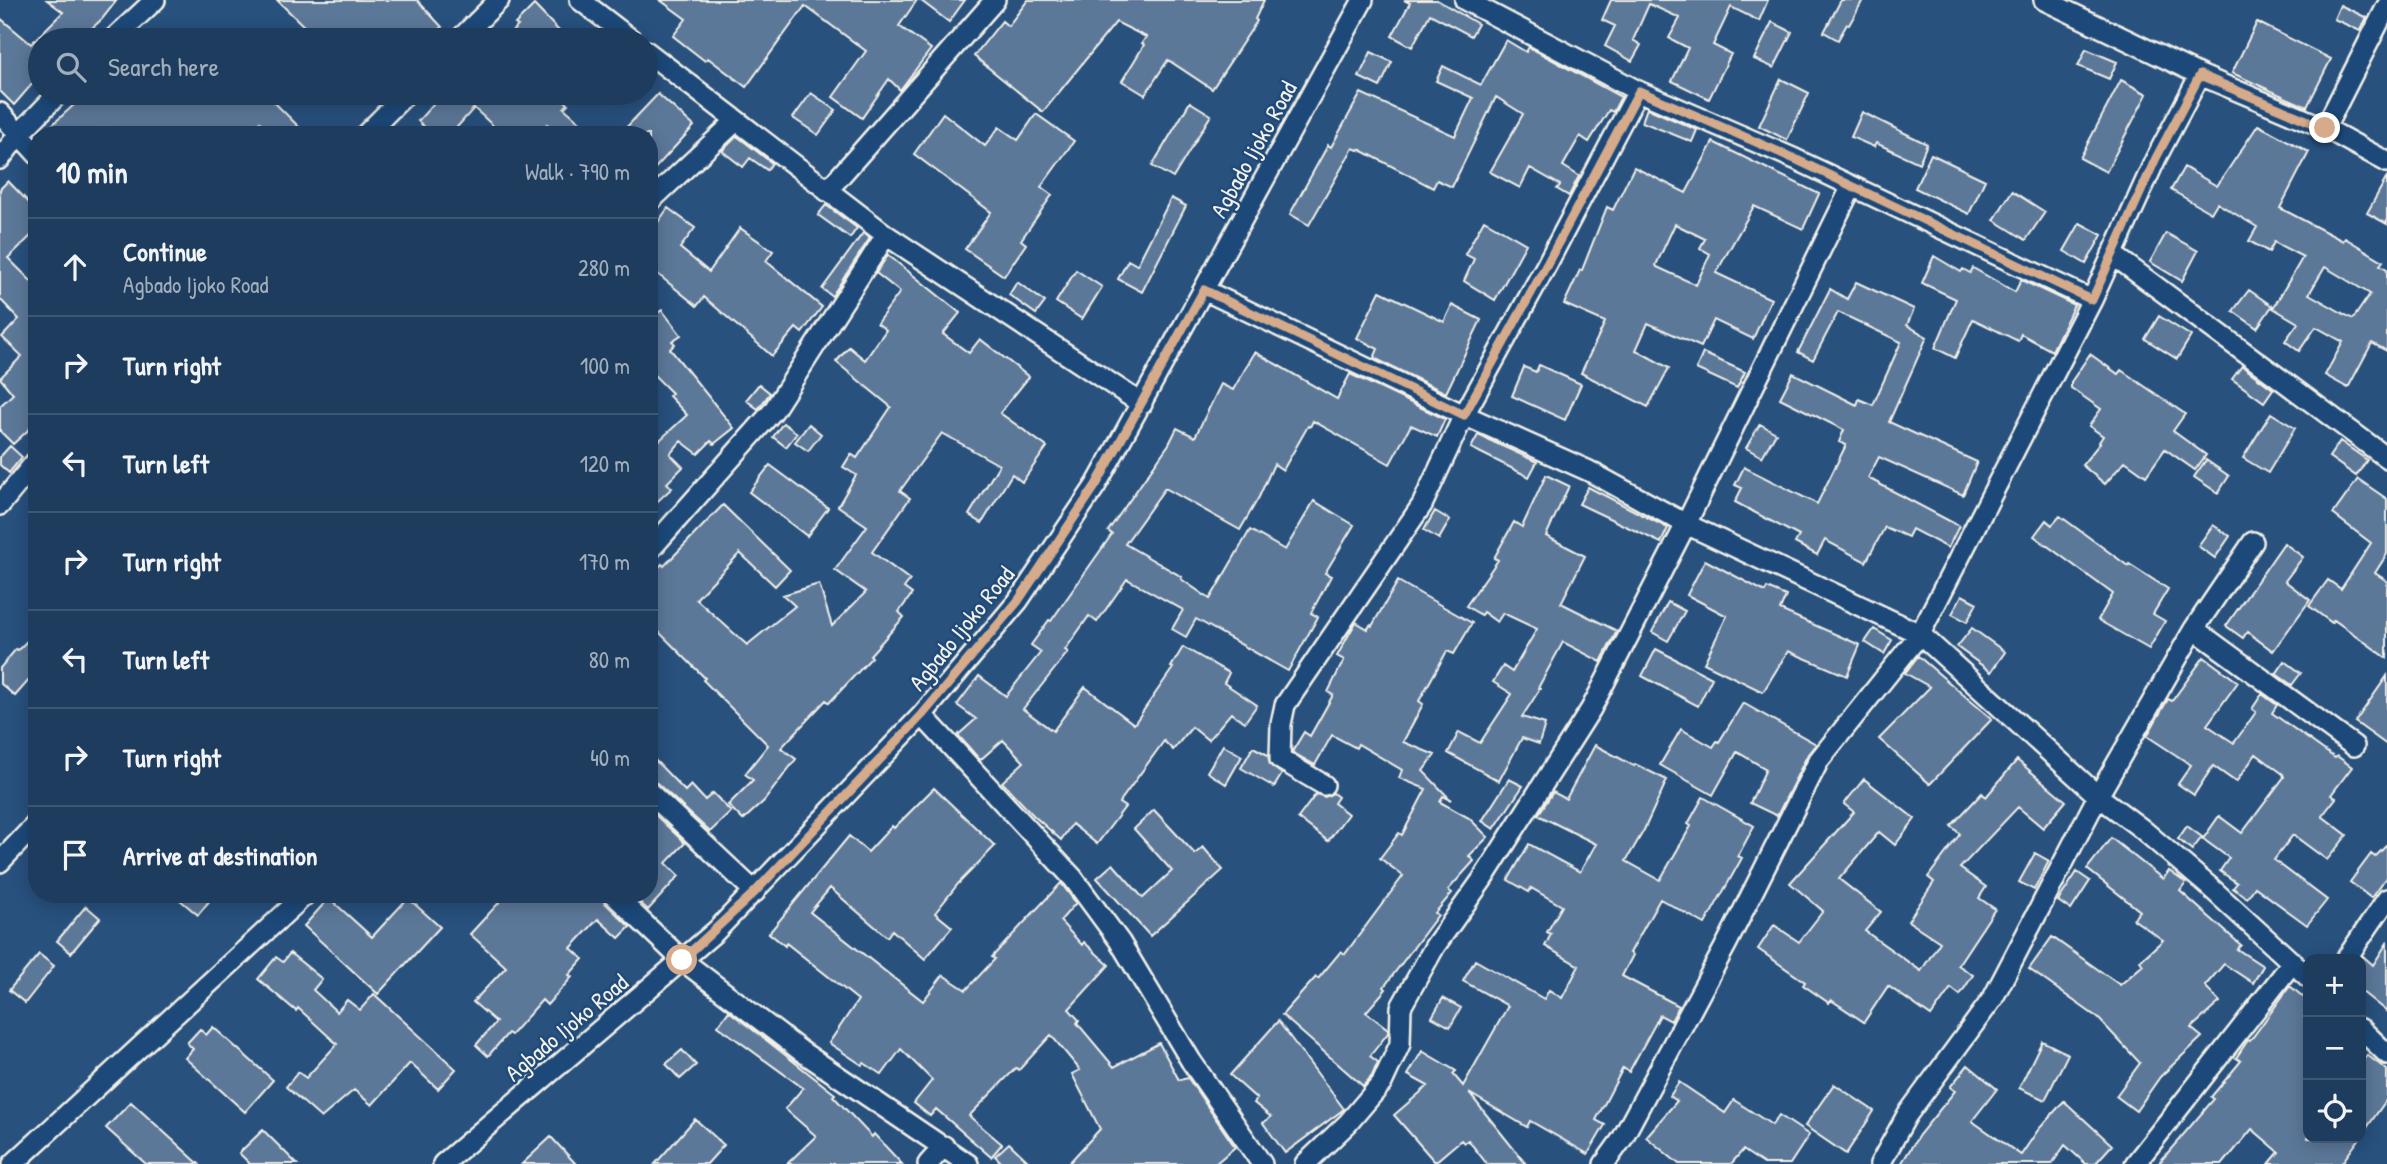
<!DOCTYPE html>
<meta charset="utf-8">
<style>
:root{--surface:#1e3d5e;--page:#2b4867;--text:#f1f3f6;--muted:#a1aebc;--line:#3c5673}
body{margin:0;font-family:"Patrick Hand",sans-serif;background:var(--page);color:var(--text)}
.controls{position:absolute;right:21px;bottom:21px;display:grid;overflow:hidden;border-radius:14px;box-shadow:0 4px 18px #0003}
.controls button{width:63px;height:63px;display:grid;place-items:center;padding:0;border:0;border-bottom:2px solid var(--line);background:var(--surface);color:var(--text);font:35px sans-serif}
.stop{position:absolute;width:21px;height:21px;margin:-16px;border:5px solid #d6ab8b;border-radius:50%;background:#fff}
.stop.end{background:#d6ab8b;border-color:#fff;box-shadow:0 2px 7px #0008}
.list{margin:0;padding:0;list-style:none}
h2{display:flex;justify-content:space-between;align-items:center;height:91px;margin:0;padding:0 28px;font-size:30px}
h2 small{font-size:23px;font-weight:400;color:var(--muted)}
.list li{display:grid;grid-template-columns:46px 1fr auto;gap:21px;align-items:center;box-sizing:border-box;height:98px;padding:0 28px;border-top:2px solid var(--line)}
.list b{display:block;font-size:26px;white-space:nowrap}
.list p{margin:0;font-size:23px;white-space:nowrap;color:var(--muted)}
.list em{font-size:23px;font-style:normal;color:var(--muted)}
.icon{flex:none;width:38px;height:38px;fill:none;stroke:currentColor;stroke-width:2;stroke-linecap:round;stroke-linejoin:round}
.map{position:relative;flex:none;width:2387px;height:1164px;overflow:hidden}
.search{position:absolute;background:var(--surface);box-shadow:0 4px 18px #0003;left:28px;top:28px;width:630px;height:77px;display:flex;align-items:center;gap:18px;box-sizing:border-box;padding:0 24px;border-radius:38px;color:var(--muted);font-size:26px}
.panel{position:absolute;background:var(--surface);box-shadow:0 4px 18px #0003;left:28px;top:126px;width:630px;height:777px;border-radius:28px}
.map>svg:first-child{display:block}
.building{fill:#5b7899;stroke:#f4f1e8;stroke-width:2;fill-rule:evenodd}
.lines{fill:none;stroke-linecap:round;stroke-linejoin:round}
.street-casing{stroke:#f4f1e8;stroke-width:24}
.street{stroke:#1f4a7a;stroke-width:19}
.route{stroke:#d6ab8b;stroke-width:9}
.labels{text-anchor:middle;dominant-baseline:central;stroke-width:5;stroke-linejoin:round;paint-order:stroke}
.street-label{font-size:24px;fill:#f4f1e8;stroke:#1f4a7a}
</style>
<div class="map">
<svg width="2387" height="1164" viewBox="0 0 2387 1164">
<rect width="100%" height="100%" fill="#28517e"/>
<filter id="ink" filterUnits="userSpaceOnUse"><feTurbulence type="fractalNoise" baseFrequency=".0143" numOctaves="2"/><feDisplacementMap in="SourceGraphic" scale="14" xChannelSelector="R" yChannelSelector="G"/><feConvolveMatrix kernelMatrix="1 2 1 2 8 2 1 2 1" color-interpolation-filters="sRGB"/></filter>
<g filter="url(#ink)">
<!-- building -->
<path class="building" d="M47,0H117L102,19L79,40H40V75L14,105L0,91V18L31,44L63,12Z
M277,0H417L442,27L428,40H300L309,31Z
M660,0H917L899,26L931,49L900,90L889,79L862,118L833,97L866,51L805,6L746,87L708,58L705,61L673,36L686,19Z
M920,0H965L949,22Z
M1028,0H1264L1255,19L1257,21L1212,89L1168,60L1145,95L1122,81L1144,45L1142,43L1146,37L1116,22L1043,112L974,56L1002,21L1008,26Z
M1404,0H1437L1478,24L1471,36L1430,14L1412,47L1392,36L1410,3Z
M1611,0H1768L1759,21L1731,7L1713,45L1731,54L1709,99L1672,81L1688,48L1669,38L1680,18L1649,4L1633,40L1641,45L1632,61L1605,46L1615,26L1602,20Z
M1841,0H1863L1849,25L1847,24L1838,40L1824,32Z
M534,5L561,33L553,40H503L518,26L515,24Z
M2340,5L2367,18L2360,31L2334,19Z
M1772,22L1792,32L1774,68L1754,59Z
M2257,22L2331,59L2307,107L2232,73Z
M1506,40L1526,52L1529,47L1621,97L1613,112L1609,110L1589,142L1580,136L1563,166L1579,176L1569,196L1557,189L1560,185L1530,168L1520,188L1490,172L1523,114L1496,97L1452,187L1437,180L1433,188L1359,149L1358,150L1353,148L1309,225L1290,214L1328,145L1331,147L1361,93L1455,136L1473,98L1436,81L1443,66L1481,85Z
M2086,49L2117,62L2109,79L2078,66Z
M1371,52L1392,62L1380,87L1359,77Z
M1781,79L1809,93L1787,140L1759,126Z
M2121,80L2147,94L2106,172L2080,158Z
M87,93H265L307,135H273L260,122L246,135H112L105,128L97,135H41Z
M443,93H495L507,103L517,93H557L568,104L564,108L595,135H559L547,124L537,135H503L474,108L450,135H433L418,121Z
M811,93L836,110L818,135L793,118Z
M658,94L694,126L649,175V135H619Z
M1190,102L1211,115L1173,178L1152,166Z
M1647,108L1697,130L1692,142L1642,122Z
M1862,112L1927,144L1919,163L1876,143L1874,147L1851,137Z
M943,113L985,146L999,127L1018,140L1036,114L1074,141L1041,187L1052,195L1021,240L1026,244L1004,276L965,249L991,212L914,154Z
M2258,125L2309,152L2280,208L2343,241L2345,238L2383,261L2380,265L2387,269V351L2372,343L2348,388L2325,375L2343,342L2316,327L2299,351L2285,341L2298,323L2273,308L2303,257L2274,242L2269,252L2249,241L2257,227L2217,203L2211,213L2171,190L2184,167L2217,186ZM2325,267L2370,294L2353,319L2309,294Z
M737,136L772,163L767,170L750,158L743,167L722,151Z
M1713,142L1819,194L1803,229L1754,206L1716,273L1771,299L1753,339L1714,320L1701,347L1648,323L1636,350L1669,368L1648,407L1581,373L1605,322L1564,304L1580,270H1582L1607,207L1613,210L1634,167L1686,193ZM1675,224L1705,239L1700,248L1710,254L1696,285L1657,267L1656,265Z
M1931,154L1985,180L1969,214L1915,188Z
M2387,177V224L2367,213Z
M8,181L37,211V230L8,258L37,287V422L13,444L0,431V406L13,394L0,378L22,356L2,337L19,319L0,299V189Z
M2012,191L2045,212L2026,240L1994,220Z
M1171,198L1186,206L1142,292L1118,279L1128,260L1137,265Z
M826,205L857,228L850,238L818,215Z
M668,208L695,228L680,248L709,272L740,228L773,251L766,261L822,307L802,333L796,328L772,356L704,297L697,306L649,267V235Z
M1484,220L1526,244L1495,300L1464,281L1474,259L1465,254Z
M2080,223L2102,235L2086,264L2064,251Z
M863,233L870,238L832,296L822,289Z
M2166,233L2198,251L2182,281L2150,262Z
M888,255L960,313L943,334L969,353L980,339L1029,377L1000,413L1047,447L1022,482L1012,474L982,523L969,515L999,465L942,433L900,491L910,498L872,552L910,580L904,588L912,594L899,612L904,617L870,655L872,657L829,703L826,700L781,748L796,759L764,801L743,820L728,805L753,780L745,774L768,745L703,680L705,678L649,622V577L662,564L664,566L723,505L790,570L775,586L740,553L696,599L747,645L795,606L783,595L819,584L832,626L866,592L835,570L867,526L838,506L856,475L843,467L851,454L857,458L891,407L836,362L849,347L865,360L886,330L877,323L900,292L876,273Z
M1934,256L1961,272L1963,269L1970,273L1973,268L2015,292L2021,280L2074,305L2052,351L2021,334L2018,341L1973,319L1955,358L1935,348L1956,299L1922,283Z
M1076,270L1102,287L1082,319L1056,302Z
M1017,282L1045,302L1036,314L1009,295Z
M1856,282L1914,309L1907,325L1927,337L1889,422L1977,462L1963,495L1879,457L1868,478L1959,526L1948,548L1912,529L1908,537L1885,527L1866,562L1825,540L1817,555L1795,543L1799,536L1735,502L1742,488L1735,485L1744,467L1817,504L1846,445L1839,442L1844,430L1780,398L1793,373L1857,405L1859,399L1873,405L1901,342L1838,312L1813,360L1798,352L1830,289L1847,299Z
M2249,290L2272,306L2257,328L2233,311Z
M1380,291L1444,322L1452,305L1481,320L1446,393L1374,358L1378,349L1357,338Z
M662,310L681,335L672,341L675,344L670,349L734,428L714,444L711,441L698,454L681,441L670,454L683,467L667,483L672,488L649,509V450L687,415L669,396L672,393L649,370V319Z
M2159,316L2191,336L2177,359L2145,339Z
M1255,352L1337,399L1350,374L1445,419L1437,437L1411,425L1390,464L1313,421L1310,427L1308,426L1283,470L1274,464L1259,497L1240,530L1165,488L1125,544L1182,577L1181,579L1210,599L1250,530L1285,550L1314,501L1354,525L1325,573L1331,576L1311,613L1318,617L1288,671L1196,619L1186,637L1172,629L1183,610L1127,579L1097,622L1089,616L1065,650L1068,652L1023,709L1053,731L1085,687L1134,724L1173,668L1171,667L1183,647L1229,673L1224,683L1257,705L1245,722L1231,713L1208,740L1192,727L1173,750L1164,741L1119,803L1125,807L1097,844L1072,824L1061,840L1034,816L1002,782L1024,762L1003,740L980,760L958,735L976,719L957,705L979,676L1006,696L1041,652L1031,645L1049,620L1051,621L1112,534L1108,531L1169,444L1177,428L1195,437L1221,384L1233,390Z
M1703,353L1745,372L1737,388L1696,369Z
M2090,354L2118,374L2121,370L2185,414L2173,431L2206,455L2195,470L2165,449L2146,476L2125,461L2105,484L2082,465L2100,443L2099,442L2103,436L2089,426L2101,409L2071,388V382Z
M1539,365L1581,384L1565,420L1512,396L1524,367L1536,372Z
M2242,366L2273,389L2264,402L2232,379Z
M759,384L770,393L758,409L746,400Z
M2271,413L2295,428L2268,473L2243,458Z
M783,423L797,433L786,447L773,437Z
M809,424L821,434L808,451L795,442Z
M1760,424L1776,433L1762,457L1746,448Z
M1478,435L1537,462L1529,477L1471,448Z
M2340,441L2367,460L2356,476L2329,457Z
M10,446L22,457L9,473L0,465V457Z
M2206,460L2229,476L2218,493L2194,477Z
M770,465L828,508L807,536L749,492Z
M1546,475L1569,486L1546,536L1585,556L1561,603L1617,631L1601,662L1563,642L1538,688L1540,689L1522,717L1545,724L1539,744L1522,738L1499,781L1448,753L1459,732L1480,743L1512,694L1493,682L1503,666L1512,672L1537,629L1503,613L1497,622L1483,612L1481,615L1466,606L1498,560L1494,558L1514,522L1522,527Z
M2358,479L2387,499V554L2375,573L2387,581V658L2334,620L2332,623L2309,606L2328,580L2341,589L2371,543L2333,514Z
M1588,487L1668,528L1661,543L1579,504Z
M1435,511L1450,520L1439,539L1424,530Z
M2060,516L2128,566L2129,564L2168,589L2153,614L2165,621L2149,649L2098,620L2113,594L2034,536L2046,520L2052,525Z
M2213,525L2230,536L2215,558L2198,546Z
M2284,543L2303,557L2285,581L2310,600L2273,651L2247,632L2243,638L2226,626Z
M1705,560L1765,592L1767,588L1786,596L1780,610L1860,645L1847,676L1788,651L1763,692L1704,663L1727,616L1687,595Z
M1398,581L1472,623L1454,654L1447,651L1419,701L1423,704L1403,742L1435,755L1423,771L1451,800L1443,796L1440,802L1469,818L1488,837L1469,856L1474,861L1448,890L1452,893L1435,913L1438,915L1384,987L1386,989L1366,1012L1388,1029V1033L1370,1056L1378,1062L1372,1076L1363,1086L1282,1015L1316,977L1318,979L1341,951L1345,954L1403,876L1380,858L1399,833L1402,835L1426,789L1399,778L1402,770L1358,744L1356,748L1332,735L1315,765L1292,752L1304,732L1310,736L1333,695L1328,692L1344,660L1337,656L1352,629L1356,622L1368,629L1370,625L1372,626Z
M1962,595L1977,603L1967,622L1952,614Z
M1668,602L1685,611L1668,641L1652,632Z
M1972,628L2005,652L1991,672L1957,647Z
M1874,629L1892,640L1884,654L1865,642Z
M37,631V671L15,696L0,683V668L16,649L18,650Z
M1656,649L1712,678L1698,706L1642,676Z
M1918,656L1992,719L1930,784L1879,739L1930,687L1905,673Z
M2204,657L2238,682L2207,725L2234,743L2256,712L2252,709L2262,694L2277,705L2272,713L2335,758L2337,756L2352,767L2331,795L2336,798L2322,816L2347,835L2327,860L2293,835L2274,860L2327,900L2307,925L2255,887L2247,898L2233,888L2237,883L2220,871L2229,858L2203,839L2219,816L2242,833L2284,777L2283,774L2256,754L2236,782L2213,766L2194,795L2178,784L2191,765L2147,736L2168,699L2172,701Z
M2285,661L2301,673L2292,685L2276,674Z
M2387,676V745L2355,722Z
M1743,703L1816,744L1808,754L1777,816L1750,803L1766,769L1737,752L1713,795L1660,765L1681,729L1713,747L1717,741L1719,742Z
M1223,745L1242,756L1226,784L1207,772Z
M1595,745L1634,766L1635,764L1667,780L1644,830L1626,861L1660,880L1691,826L1688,824L1703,797L1754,826L1738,856L1742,858L1705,924L1660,899L1630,953L1633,955L1622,976L1679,1006L1671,1021L1660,1015L1629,1072L1623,1068L1596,1120L1605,1125L1588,1154L1530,1121L1527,1127L1469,1093L1526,1164H1487L1468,1140L1464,1143L1461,1140L1435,1162L1394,1115L1428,1086L1408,1075L1422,1051L1456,1071L1453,1074L1463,1086L1508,1006L1463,981L1475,960L1544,999L1549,990L1562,998L1579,966L1545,946L1551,934L1547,932L1562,906L1531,888L1529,892L1508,880L1529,844L1580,872L1596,844L1538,815L1553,792L1566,799Z
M1253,747L1268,755L1270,765L1282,774L1274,787L1241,768Z
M649,754L685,791L691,785L705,800L713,793L731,812L710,832L657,783L649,780Z
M2017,760L2066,801L2043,828L2018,807L1960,868L1986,887L1979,898L1995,909L1958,965L1973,975L1960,995L1951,988L1931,1016L1888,986L1864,1022L1831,1000L1829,1003L1803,985L1805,982L1758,949L1774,925L1799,942L1823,911L1790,883L1854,812L1844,804L1864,779L1915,819L1895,845L1879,832L1839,879L1881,912L1865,931L1921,971L1940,942L1908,921L1934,882L1928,877L1960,834L1951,826L1982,793L1986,797Z
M1509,779L1523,786L1494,829L1482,821Z
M934,788L995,846L958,884L935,913L952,927L925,959L892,930L887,937L830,888L810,912L923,1001L943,975L966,990L995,959L992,957L1061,883L1076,903L1060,921L1082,945L1084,942L1109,965L1069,1009L1079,1020L1077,1023L1114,1067L1159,1043L1179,1080L1188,1078L1235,1147L1215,1164H1068L1100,1129L1072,1074L1080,1070L1051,1035L1019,1070L1016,1068L969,1116L1002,1144L991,1157L936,1109L930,1116L914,1103L932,1080L901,1049L882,1075L864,1063L862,1065L829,1043L858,1000L786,943L785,946L769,933L849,836L868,852L892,826L894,828Z
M1333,793L1338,797L1334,803L1348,814L1328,841L1298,818L1316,794L1325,797Z
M649,809L685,843L666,863L679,876L648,910L631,894H649Z
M1154,810L1195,854L1203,847L1223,870L1150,936L1097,878L1113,864L1143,898L1172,871L1134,829Z
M2187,826L2202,837L2192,850L2178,839Z
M2111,838L2163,879L2169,871L2186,883L2180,891L2241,945L2237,949L2263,966L2253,983L2224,964L2205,986L2220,1002L2191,1028L2202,1037L2160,1077L2136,1111L2116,1096L2140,1063L2098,1018L2029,969L2052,937L2120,985L2143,965L2140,961L2163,940L2133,919L2140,911L2087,869Z
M2387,845V876L2371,898L2350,882L2371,854L2375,857Z
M2035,853L2049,861L2034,890L2019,882Z
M2077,872L2090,881L2071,910L2058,901Z
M173,894H215L198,915Z
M507,894H601L605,903L630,927L619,938L598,919L571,948L583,959L569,975L572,977L547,1005L542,1000L511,1035L508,1033L488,1056L476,1045L496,1022L473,1002L506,967L470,934Z
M329,898L372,937L408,898L440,927L378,994L304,926Z
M86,906L100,918L71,953L57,941Z
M2387,943V1012L2361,991V959L2363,956L2373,965Z
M290,953L322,979L313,990L337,1012L347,1000L360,1010L374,994L456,1069L438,1089L410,1063L372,1105L354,1090L321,1118L286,1087L298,1072L306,1078L337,1044L298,1008L296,1011L258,979L276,957L283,962Z
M39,954L54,966L25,1003L9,990Z
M2290,986L2308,1001V1138H2360L2341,1164H2269L2279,1152L2252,1129L2223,1164H2158L2214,1099L2211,1097L2241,1061L2236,1058L2248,1040L2250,1041Z
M1443,998L1461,1008L1450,1027L1432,1017Z
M729,1011L835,1094L833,1096L872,1137L874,1134L902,1164H787L816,1136L785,1109L803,1088L718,1026Z
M1278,1021L1344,1109L1285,1153L1263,1123L1271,1117L1254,1103L1257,1099L1230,1075Z
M213,1027L273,1080L245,1112L185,1058L193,1049L187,1043L200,1029L206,1035Z
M2042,1041L2068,1054L2045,1100L2019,1088Z
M682,1050L696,1065L680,1079L666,1064Z
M2367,1055L2387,1070V1099L2361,1136V1063Z
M1968,1065L1997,1089L1972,1121L2021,1155L2038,1130L2064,1101L2112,1145L2095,1164H2086L2065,1145L2052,1164H1901L1919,1135L1955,1091L1950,1087Z
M1679,1082L1725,1113L1734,1100L1772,1125L1779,1115L1809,1135L1790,1164H1764L1743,1150L1731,1164H1679L1646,1137L1677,1101L1670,1096Z
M1834,1084L1874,1111L1846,1154L1805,1126Z
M131,1102L199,1164H146L106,1128Z
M695,1119L724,1145L707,1164H655Z
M263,1130L297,1164H250L239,1153Z
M551,1137L576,1164H522Z
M1009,1143L1031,1164H1003L995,1156Z"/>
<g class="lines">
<defs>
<path id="street" d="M580,0L632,40
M1465,0L1638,91L1795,159L2092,300
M2044,0L2200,75L2325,128L2387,162
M112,40L155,0
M459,40L499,0
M646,51L886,235L1142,404
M0,113L37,154
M2325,128L2387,6
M365,135L407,93
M0,159L19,134L59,93
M827,191L995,0
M649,202L736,121
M2112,254L2387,458
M1204,290L1464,415L1589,471L1686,524L1920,634L2098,796L2142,829L2211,888L2308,977
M0,505L37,460
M649,551L773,411L886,235
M2194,629L2354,746
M922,715L1073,878L1120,942L1191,1061L1262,1164
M1324,785L1280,759L1281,724L1285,705L1422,505L1464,415L1547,264L1638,91
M649,792L755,892
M0,862L37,823
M613,894L682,960L801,1051L968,1164
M2346,959L2387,899
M2361,1029L2387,1054
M13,1164L306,894
M443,1164L716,931L922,715L1018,601L1096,485L1363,0
M928,1164L944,1146
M1305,1164L1348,1123L1382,1083L1400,1044L1401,1007L1435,946L1482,880L1591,709L1686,524L1852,186
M1604,1164L1622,1139L1727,943L1819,760L1920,634L2092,300L2156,158L2200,75
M1880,1164L1907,1115L1993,998L2098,796L2194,629L2253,542
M2135,1164L2293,962"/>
</defs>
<!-- street casing -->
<use href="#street" class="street-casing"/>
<!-- street -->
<use href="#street" class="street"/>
</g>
</g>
<g class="lines" filter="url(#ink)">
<!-- route -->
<path class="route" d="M682,960L755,892L922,715L1018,601L1096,485L1204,290L1464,415L1547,264L1639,91L1795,159L2092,300L2156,158L2200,75L2325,128"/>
</g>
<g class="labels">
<!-- street labels -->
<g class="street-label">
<text transform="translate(1253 149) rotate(-61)">Agbado Ijoko Road</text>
<text transform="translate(961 628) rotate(-51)">Agbado Ijoko Road</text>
<text transform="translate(566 1027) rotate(-40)">Agbado Ijoko Road</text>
</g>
</g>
</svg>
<div class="controls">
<button>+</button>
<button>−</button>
<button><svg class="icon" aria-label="locate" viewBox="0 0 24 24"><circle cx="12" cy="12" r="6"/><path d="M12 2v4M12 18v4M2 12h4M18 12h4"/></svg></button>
</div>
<div class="stop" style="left:682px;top:960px"></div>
<div class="stop end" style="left:2325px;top:128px"></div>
<div class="search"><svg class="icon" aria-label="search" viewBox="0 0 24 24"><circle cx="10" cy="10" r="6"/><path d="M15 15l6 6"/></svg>Search here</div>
<section class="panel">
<h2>10 min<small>Walk · 790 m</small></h2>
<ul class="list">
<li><svg class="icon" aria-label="ahead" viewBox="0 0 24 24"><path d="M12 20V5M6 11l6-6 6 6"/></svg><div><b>Continue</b><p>Agbado Ijoko Road</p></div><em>280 m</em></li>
<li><svg class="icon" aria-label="right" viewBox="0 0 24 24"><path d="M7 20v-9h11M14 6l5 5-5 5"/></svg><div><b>Turn right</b></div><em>100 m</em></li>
<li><svg class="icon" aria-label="left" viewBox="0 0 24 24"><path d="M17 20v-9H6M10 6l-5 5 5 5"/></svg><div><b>Turn left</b></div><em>120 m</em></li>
<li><svg class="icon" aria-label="right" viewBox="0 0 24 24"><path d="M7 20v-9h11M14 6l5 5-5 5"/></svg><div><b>Turn right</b></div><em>170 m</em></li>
<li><svg class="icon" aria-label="left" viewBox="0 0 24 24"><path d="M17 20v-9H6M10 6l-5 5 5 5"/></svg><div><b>Turn left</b></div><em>80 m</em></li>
<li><svg class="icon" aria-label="right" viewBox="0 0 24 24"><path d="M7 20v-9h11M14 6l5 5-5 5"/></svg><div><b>Turn right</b></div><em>40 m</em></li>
<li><svg class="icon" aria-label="arrive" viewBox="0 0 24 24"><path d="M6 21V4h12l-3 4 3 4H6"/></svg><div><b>Arrive at destination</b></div></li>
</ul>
</section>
</div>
